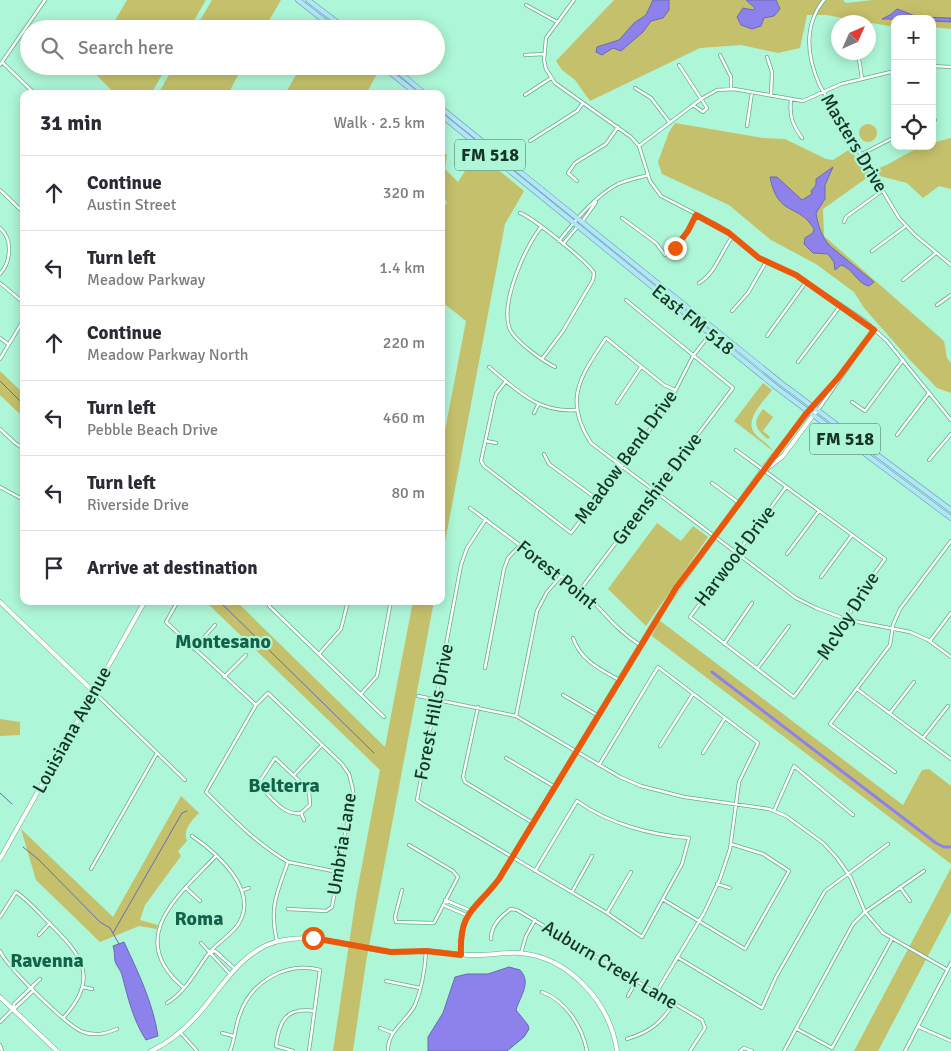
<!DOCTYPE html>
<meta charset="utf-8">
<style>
:root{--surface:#fff;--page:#f7f7f7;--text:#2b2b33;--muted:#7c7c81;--line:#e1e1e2}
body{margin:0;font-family:Signika,sans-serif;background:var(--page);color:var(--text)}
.controls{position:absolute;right:15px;top:15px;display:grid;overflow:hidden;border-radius:10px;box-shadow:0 2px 12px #0003}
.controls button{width:45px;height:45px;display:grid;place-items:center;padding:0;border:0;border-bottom:1px solid var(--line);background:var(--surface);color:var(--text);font:25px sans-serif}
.compass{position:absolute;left:831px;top:15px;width:45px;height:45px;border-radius:50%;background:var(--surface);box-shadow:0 2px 12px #0003;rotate:45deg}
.stop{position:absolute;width:15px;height:15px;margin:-11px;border:4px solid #ea580c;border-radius:50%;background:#fff}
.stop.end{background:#ea580c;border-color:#fff;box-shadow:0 1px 5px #0008}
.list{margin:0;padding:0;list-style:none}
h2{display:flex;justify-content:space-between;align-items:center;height:65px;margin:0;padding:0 20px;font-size:21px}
h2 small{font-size:16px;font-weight:400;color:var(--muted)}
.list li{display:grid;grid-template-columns:32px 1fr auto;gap:15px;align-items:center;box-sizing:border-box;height:75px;padding:0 20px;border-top:1px solid var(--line)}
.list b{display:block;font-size:19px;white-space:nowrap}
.list p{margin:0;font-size:16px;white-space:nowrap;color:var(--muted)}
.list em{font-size:16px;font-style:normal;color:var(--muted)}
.icon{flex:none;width:28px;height:28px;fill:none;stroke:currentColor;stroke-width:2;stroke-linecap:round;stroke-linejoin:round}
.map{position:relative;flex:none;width:951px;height:1051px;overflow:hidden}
.search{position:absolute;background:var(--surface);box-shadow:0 2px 12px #0003;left:20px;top:20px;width:425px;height:55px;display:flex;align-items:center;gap:12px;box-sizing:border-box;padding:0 18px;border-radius:28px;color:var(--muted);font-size:19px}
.panel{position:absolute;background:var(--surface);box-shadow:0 2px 12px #0003;left:20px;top:90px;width:425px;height:515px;border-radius:10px}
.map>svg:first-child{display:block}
.green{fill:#c4c06b}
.water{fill:#8d82eb;stroke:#696bb0}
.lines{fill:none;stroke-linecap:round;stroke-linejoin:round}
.stream{stroke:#696bb0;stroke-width:1}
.canal{stroke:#8d82eb;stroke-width:3}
.minor-casing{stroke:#63ab8e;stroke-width:4}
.tertiary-casing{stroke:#63ab8e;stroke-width:5}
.primary-casing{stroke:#5c9bab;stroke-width:5.5}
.minor{stroke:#fff;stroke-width:2.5}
.tertiary{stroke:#fff;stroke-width:4}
.primary{stroke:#b4e4f7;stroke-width:4.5}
.route{stroke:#ea580c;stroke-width:6}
.labels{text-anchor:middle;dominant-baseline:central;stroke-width:4.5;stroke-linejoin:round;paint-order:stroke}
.shield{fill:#adf6d7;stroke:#436e5c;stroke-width:1}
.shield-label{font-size:18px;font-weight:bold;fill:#163428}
.street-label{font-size:19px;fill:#163428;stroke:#adf6d7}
.neighbourhood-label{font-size:20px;font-weight:bold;fill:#126148;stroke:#adf6d7}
</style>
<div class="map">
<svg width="951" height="1051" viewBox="0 0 951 1051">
<rect width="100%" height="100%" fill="#adf6d7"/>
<!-- green -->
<path class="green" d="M127,0H206L189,29H110Z
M212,0H281L264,29H195Z
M614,0H843L846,3L873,0H951V29L932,27V19H895V25L889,26L826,15H807L800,48L778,53L741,45L700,48L590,101L575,80L562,70L556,61Z
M88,66H167L151,94H115Z
M174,66H243L228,94H158Z
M301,66H374L378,72L366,94H285Z
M675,123L763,138L785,139L826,159L833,160L850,149L864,170C889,172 907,146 932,146V143L951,138V189L939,186L923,198L907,183L876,175L868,177L823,209L824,236L944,341L947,358L951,363V393L937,388L909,359L864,308L854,292L816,264L771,240L729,205L662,174L658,162L669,132Z
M859 133a9 9 0 1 1 18 0a9 9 0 1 1-18 0Z
M441,149L447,155L445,169L458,182L477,152L524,191L505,224L441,563V451L466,321L441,301V213L447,202L441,195Z
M0,371L24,394V418L0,395Z
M763,383L772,390C764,401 742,421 756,435C762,441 770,445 773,451L734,421Z
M763,409L773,417L763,431L770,437L768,439C755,429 752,423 763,409Z
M657,523L681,541L693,526L708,537L646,626L608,589Z
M205,601H236L385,747L413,601H434L366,962L353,1051H333L356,897L380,770Z
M659,620L903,805L922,770L929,769L951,786V864L652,636Z
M0,719L20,722V735L0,736Z
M181,796L199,813C192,820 182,831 187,841L178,851L181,856L145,905L140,920L158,925L157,929L139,926L100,942L36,880L21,829L113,917Z
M951,868V912L878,1051H854Z"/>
<!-- water -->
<path class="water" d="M653,0H669V10L663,18L651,21L643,32L621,51L613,48L602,55L596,52L597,47L619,40L634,23L646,15Z
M746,0H776L780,9L774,16L764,18L761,26L752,29L741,25L737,17L743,8L753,10L755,8Z
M897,9L918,17L951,18V22L932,21V19H882L890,15Z
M833,167L825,185V199L816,213C818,225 821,236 830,246L874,282L869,286C857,284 853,268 841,265L835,270L834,262L828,254L813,253L804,244L805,238L813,233L814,229C798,202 778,218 770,177H777L802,200L812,194L811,191L816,185V179Z
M124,942C138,972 153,1003 158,1036L146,1040C133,1020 128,998 122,975C121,970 116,966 115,961C114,956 115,951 113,946Z
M509,967L520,970C532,983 520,996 516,1010L528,1025L529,1029L524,1037L507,1051H428V1037L443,1013L455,977L467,974H488Z"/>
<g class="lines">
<!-- stream -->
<path class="stream" d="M0,381L24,405
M219,601L374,753
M0,793L12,804
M23,847L38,859L100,922L110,928L119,944
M113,933L182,813L187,811"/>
<!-- canal -->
<path class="canal" d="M712,672L936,843L944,847H951"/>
<defs>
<path id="minor" d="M574,0L546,38L544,60L546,69L555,83L631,137L639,146L650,181L661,196L719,226L759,258L796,275L865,321L887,341L951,420
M824,0C803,26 807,57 820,86L899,218L915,235L951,265
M526,5L557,22
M858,52L862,79
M525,55L544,54
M720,55L731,77V89
M767,57L772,72L771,96
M2,62L35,94
M0,65L45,0
M679,65L707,108L703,112L693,105
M932,66L951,67
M635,88L651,98L670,123
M525,95L551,78
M791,100C789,117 793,125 802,138
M932,115L935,120L932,123
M747,126L752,92
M530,141L577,111L583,103
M639,146L701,99L717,90L734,89L803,101L841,84L895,71
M860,155L895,137
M577,181L568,173L575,163L606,144L618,127
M0,190L24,213
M520,213C532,217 588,262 594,273L593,280L563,331L542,359
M622,218L656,243L665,255L681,241L696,215
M582,222L596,202
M844,222L846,217L882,191
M541,227C525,248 501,300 509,327C513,340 543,361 555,367
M0,228C13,239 11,262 0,274
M559,241C574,222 596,195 618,184C627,180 638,178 648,175
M563,244L578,226
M872,251L906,226
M903,280L936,253
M0,283L24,303
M699,283C716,273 721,251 733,236
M937,305L951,295
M732,311L748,293L766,262
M767,336L806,282
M0,338L8,344
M0,359L24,319
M798,362L841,305
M489,367C517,390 537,413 576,410
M506,381L496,394L494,401L481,461L484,466L571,533L667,407L693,356L714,329
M675,390L664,385L606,338C580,377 563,400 591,443L796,598L816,608L848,620L910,632L928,640L951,657
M852,402L865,411L903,360
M617,403L641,367
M813,407L836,380
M818,410L874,330
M534,413L538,405
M0,429L15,443L24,449
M897,435L929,393
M486,441L496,443
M736,450L885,559L856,599L843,630L794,697L690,617L786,487
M544,454L549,464L597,499
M929,460L951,434
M712,483L739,503
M0,487L24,500
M470,508L580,590C603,609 613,628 640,645
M486,519L467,548L461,565L417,800L421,803L607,913L642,937L682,864L689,838C651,835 609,824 577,801L535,871
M787,554L819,511
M821,577L852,535
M580,590L733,388L626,300
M178,601L166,622L256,705
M271,601L269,606L384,717
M573,638C581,661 600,669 619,680
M930,641L951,613
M724,644L752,603
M194,649L215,625
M319,654L341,629L348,601
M485,668L504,569L508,558L520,545
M757,669L789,626
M224,677L246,655
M857,689L951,759
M94,692L185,780
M361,694L377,676L391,601
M563,695L597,715
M418,696L516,716L620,777L641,786L684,797L769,809L786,816L823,843L837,858L851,878L865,912L883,933L946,969
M478,707L463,777L465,782L533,823
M890,713L914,682
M516,716L537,611L547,592L561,576
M923,738L948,706
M660,746L693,694
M703,753L725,718
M506,758L555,787
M599,765L658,667L758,743L739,782L730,849L720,879L704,913L656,993
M895,772L830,724L890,645L893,625L900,609L951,541
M295,774L322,745
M774,811L794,766L853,815
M301,813C284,817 269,795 258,784L275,758L309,790L310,805L301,813L304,820
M91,869L157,753
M717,884L730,888
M900,887L910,901
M186,888L200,901
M243,890L249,888
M402,890L395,917L396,922L434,923L458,877L453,871L409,845
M572,892L592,856
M445,900L469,910
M664,900L745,949L789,871L763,854L731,844
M443,905L466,915
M288,909L326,911L332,907L353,790L349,774L342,764L268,693L256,705L206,792C232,818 257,844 288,862L338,872
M607,913L631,872
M0,917L16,892C29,901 39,913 50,924C82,955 100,979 63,1018
M39,935L50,923
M491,939C491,925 501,916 511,909L517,910L702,1020L705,1028L690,1051
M277,941C269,907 277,893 288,862
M201,943L229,973
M0,951C7,967 67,1026 83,1032C95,1036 105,1034 117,1029
M212,952L215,951L234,968
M521,953L526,936L535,920
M677,957L762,1008L776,977L825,891L888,844
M386,981L420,988
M83,987L92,989
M184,988C124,938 179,895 215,857
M542,992C566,1001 582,1026 587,1051
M628,996L636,981
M167,1003C186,992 196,970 209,953C218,942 232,935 239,923C259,890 217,853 192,836
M14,1009L33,991L32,988
M0,1022L13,1009L14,1004L40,979
M919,1027L951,1041
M380,1028L393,1033
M797,1029L832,1048L892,939
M180,1032L197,1051
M222,1033L233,1036
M627,1039C650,1032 661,1023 674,1003
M0,1045L2,1051
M230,1051C235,1040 235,1026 240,1014C251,982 286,961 320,970L309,1051
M293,1051L276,1046C279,1021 286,1007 314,1011
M388,1051C387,1031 407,1021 415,1005C422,988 425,969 426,951
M740,1051L744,1048L752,1051
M784,1051L853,924L865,912L924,871
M905,1051L951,963"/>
<path id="tertiary" d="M764,471L783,456L817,410
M0,602L94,692
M0,859L145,601
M461,955C459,908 475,911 499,879L658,616L766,465L813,407
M0,997L57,1051
M151,1051C177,1039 196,1019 213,996C230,975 242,957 267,945C307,928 350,948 391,952C402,953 413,951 425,951C442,951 460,956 478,955C491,955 505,952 519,953C570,957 610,1003 617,1051"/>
<path id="primary" d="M298,0L335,29
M308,0L346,29
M382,66L417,94
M392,66L425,94
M441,108L781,383L951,510
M441,115L777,388L951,518"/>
</defs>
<!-- minor casing -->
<use href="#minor" class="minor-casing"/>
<!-- tertiary casing -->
<use href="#tertiary" class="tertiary-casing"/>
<!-- primary casing -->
<use href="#primary" class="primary-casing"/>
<!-- minor -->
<use href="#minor" class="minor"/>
<!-- tertiary -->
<use href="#tertiary" class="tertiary"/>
<!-- primary -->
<use href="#primary" class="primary"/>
</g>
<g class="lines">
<!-- route -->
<path class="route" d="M313,938L391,952L426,951L461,955C459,910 476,910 499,879L676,588L805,415L838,378L874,330L796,275L759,258L729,233L696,215L688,231L675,248"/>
</g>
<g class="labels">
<!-- shield labels -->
<g class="shield">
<rect x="455" y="139.5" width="70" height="31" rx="4"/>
<rect x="810" y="423.5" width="70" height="31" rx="4"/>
</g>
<g class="shield-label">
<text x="490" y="155">FM 518</text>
<text x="845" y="439">FM 518</text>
</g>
<!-- street labels -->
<g class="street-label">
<text transform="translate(854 143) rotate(59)">Masters Drive</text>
<text transform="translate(693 320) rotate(39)">East FM 518</text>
<text transform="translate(626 457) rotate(-54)">Meadow Bend Drive</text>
<text transform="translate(657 489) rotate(-53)">Greenshire Drive</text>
<text transform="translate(735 556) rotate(-53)">Harwood Drive</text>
<text transform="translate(557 575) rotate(39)">Forest Point</text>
<text transform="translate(848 616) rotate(-58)">McVoy Drive</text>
<text transform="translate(434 712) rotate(-79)">Forest Hills Drive</text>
<text transform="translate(72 730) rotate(-61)">Louisiana Avenue</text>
<text transform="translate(342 844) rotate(-81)">Umbria Lane</text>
<text transform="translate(610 965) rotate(31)">Auburn Creek Lane</text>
</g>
<!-- neighbourhood labels -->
<g class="neighbourhood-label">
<text x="223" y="641">Montesano</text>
<text x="284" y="785">Belterra</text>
<text x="199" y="918">Roma</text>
<text x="47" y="960">Ravenna</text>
</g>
</g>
</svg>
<div class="controls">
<button>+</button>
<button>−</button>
<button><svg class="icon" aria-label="locate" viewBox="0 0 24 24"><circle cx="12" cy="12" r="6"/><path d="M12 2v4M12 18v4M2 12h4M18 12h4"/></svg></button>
</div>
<svg class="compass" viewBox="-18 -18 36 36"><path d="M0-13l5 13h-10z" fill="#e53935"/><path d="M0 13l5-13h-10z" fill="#7c7c81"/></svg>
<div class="stop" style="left:313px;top:938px"></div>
<div class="stop end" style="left:675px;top:248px"></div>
<div class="search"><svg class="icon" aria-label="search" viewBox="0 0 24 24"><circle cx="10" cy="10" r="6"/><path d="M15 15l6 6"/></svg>Search here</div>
<section class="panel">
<h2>31 min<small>Walk · 2.5 km</small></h2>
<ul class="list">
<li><svg class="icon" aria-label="ahead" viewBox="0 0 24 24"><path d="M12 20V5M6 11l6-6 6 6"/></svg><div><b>Continue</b><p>Austin Street</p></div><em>320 m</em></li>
<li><svg class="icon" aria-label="left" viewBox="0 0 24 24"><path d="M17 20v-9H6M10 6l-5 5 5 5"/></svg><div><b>Turn left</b><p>Meadow Parkway</p></div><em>1.4 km</em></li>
<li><svg class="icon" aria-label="ahead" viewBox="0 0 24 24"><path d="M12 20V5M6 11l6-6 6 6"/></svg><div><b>Continue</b><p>Meadow Parkway North</p></div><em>220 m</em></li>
<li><svg class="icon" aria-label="left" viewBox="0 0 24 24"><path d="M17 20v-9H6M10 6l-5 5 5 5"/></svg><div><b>Turn left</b><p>Pebble Beach Drive</p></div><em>460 m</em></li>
<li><svg class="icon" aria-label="left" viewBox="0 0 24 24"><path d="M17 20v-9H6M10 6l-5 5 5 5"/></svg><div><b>Turn left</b><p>Riverside Drive</p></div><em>80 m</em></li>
<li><svg class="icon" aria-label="arrive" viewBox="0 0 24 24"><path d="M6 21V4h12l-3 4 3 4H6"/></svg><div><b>Arrive at destination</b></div></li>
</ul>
</section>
</div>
